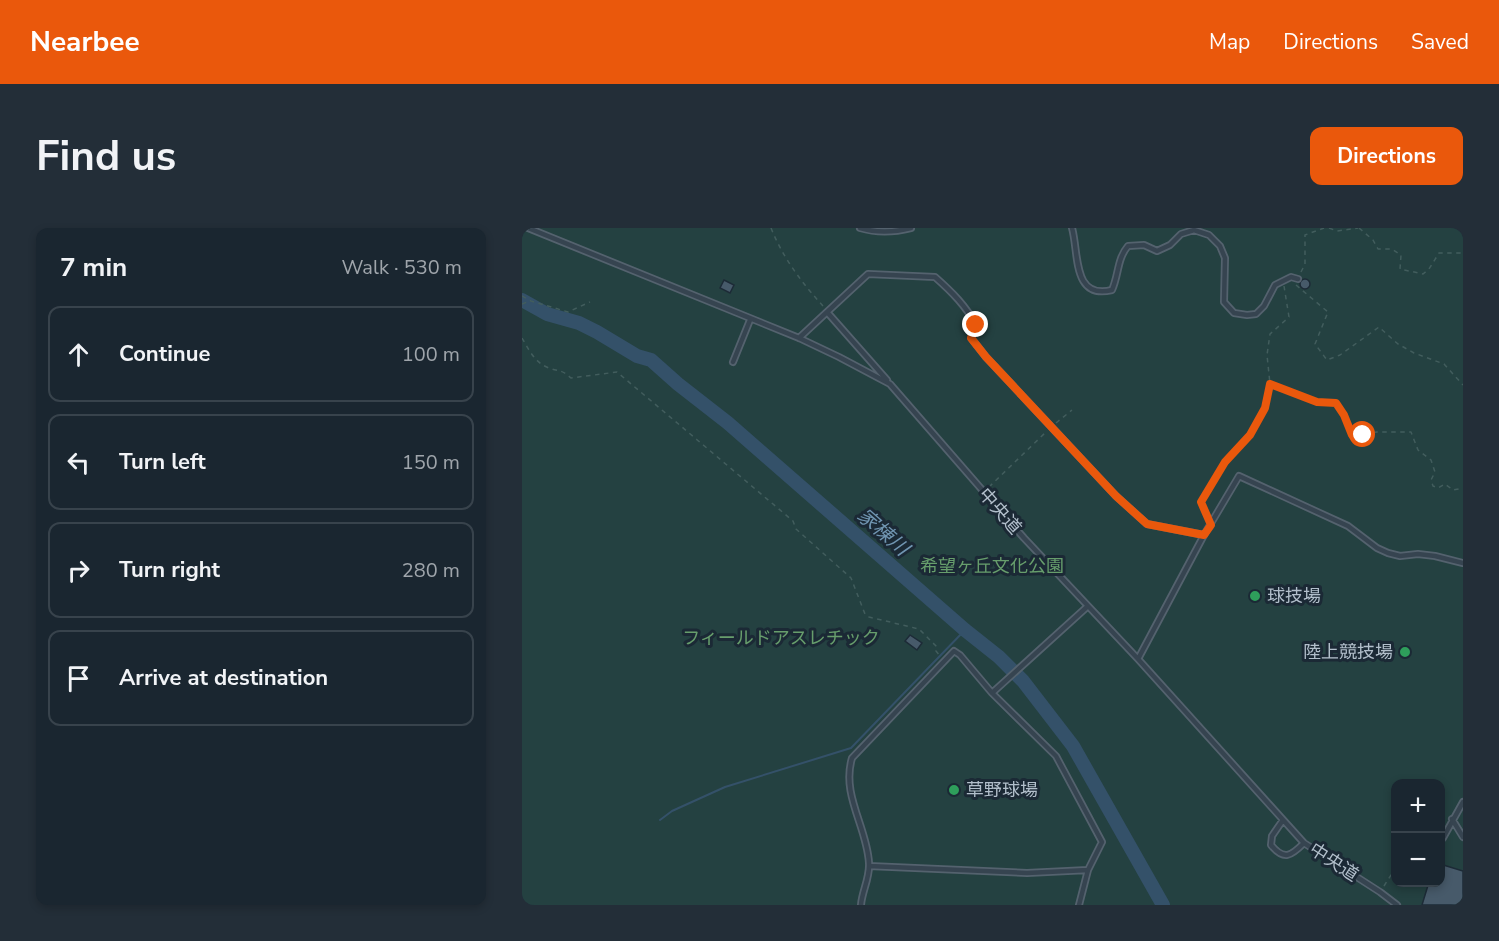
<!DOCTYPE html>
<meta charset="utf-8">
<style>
:root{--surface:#1a2630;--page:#232e38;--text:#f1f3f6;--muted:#9fa5ab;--line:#38434c;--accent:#ea580c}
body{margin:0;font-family:"Nunito Sans","Noto Sans JP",sans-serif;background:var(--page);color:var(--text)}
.controls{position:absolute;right:18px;bottom:18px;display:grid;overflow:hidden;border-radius:12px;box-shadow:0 3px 9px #0003}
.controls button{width:54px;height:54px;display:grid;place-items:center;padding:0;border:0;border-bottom:2px solid var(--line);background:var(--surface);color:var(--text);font:30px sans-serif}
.stop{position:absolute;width:18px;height:18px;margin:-14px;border:4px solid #ea580c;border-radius:50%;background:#fff}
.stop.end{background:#ea580c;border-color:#fff;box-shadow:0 2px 6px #0008}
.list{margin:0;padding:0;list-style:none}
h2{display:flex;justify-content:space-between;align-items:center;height:78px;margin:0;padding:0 24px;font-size:26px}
h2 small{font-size:20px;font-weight:400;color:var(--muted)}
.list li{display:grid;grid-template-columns:39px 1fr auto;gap:18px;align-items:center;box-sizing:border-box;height:96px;margin:0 12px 12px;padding:0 12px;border:2px solid var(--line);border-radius:12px}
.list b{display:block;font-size:22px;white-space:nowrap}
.list em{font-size:20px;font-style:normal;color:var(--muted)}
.icon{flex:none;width:33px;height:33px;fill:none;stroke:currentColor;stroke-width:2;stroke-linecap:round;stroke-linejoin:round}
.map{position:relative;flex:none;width:941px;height:677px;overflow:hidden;border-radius:12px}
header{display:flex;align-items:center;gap:36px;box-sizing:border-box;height:84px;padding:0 30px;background:var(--accent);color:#fff}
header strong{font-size:28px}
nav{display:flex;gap:33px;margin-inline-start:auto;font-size:21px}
.intro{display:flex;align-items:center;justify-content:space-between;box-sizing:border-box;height:144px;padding:0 36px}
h1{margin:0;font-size:42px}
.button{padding:15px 27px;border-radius:12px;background:var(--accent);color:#fff;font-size:21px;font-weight:700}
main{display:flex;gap:36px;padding:0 36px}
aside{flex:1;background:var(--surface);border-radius:12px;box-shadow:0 3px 9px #0003}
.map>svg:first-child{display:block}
.green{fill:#244141;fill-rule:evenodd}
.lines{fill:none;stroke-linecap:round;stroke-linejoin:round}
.stream{stroke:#345169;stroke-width:2}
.river{stroke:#345169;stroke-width:14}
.building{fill:#475a6a;stroke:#1d2b37;stroke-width:1.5}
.service-casing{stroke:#54626e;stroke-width:8}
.path{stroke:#425d5d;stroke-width:1.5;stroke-dasharray:4.5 4.5;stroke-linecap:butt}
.service{stroke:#364450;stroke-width:4.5}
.route{stroke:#ea580c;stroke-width:8}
.leisure-dot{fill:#2e9e5b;stroke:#1b2935;stroke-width:2}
.labels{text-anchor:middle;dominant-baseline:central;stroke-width:6;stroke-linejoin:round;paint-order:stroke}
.street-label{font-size:18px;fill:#b2bfcb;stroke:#1b2935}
.park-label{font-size:18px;fill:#679e6c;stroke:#1b2935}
.poi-label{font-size:18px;fill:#b2bfcb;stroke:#1b2935;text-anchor:start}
.water-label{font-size:20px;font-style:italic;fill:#7095b1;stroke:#1b2935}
</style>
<header>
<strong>Nearbee</strong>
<nav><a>Map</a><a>Directions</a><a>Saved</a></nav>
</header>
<div class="intro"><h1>Find us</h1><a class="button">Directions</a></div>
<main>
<aside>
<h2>7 min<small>Walk · 530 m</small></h2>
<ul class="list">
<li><svg class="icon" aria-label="ahead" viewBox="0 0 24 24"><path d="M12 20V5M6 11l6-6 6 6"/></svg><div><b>Continue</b></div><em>100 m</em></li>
<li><svg class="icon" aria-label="left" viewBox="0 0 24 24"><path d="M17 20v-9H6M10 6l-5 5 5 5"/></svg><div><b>Turn left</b></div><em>150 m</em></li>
<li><svg class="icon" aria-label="right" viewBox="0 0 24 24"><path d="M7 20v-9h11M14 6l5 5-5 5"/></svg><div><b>Turn right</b></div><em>280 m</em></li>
<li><svg class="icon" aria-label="arrive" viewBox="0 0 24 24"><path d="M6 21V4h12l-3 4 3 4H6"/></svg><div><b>Arrive at destination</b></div></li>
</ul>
</aside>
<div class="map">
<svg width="941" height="677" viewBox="0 0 941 677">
<rect width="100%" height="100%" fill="#223340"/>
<!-- green -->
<path class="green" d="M0,0H941V677H0ZM874,556H918V654H874Z"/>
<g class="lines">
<!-- stream -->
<path class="stream" d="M138,592L150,583L203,559L329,520L443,402"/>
<!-- river -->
<path class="river" d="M0,72L25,86L57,95L75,104L115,128L129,132L156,156L206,195L443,402L477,429L501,453L551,518L641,677"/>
</g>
<!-- building -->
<path class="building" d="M778 56a5 5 0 1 1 10 0a5 5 0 1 1-10 0Z
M202,52L212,57L208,65L198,60Z
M388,407L400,415L395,422L383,413Z
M918,636L941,643V677H900L907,654H918Z"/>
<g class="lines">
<defs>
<path id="service" d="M6,0L277,110L317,129L368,156L502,310L616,431L782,615L858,664L875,677
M338,0C355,5 373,4 389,0
M550,0C557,25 550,72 590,62C597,46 595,31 606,18L622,17L635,23L648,17L659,6L672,2L687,7L698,18L703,30L702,74L712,85L725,87L734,86L742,78L753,57L769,49L776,51
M305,84L365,152
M277,110L346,46L413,49C430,64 444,78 454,97L449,110L464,129L594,268L625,296L682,307L717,248L826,298L855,320L866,325L878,328L896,326L913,328L941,335
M211,134L228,92
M616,431L682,307
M470,465L534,528L580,614L566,642L557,677
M930,591L941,609
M761,592L750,608L749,617C762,633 769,628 782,615
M921,610L941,574
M347,638L505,645L566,642
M339,677C340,663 348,650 347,635C345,599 319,567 330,530L432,423L438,427L470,465L566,378"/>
</defs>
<!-- service casing -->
<use href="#service" class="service-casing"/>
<!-- path -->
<path class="path" d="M249,0C261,30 280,55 301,78
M807,0L815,3L836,0
M837,0L851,12L856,21H870L879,27L878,41L901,46L907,41L917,25H938L941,23
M779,44L783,36V7L802,0
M774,57L806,84L793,116L805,132L818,127L857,99L876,116L892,125L922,136L941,157
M762,58L767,89L748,106L745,127L748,156L795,174L814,175L822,187L830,207L855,204H889L896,222L909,232L913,244L909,252L911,258L916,260L923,256L931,262L941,260
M0,68L9,73L46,84L68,74
M0,76L8,73
M0,110C7,122 13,135 27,140C38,144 39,141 49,150L95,144L271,293L274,301L329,350L343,386L347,389L397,401L415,419L414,423L418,428
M534,195L550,182
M467,259L524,204
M685,288L679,275L703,234L728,207L743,180L748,157
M862,658L871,644"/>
<!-- service -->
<use href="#service" class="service"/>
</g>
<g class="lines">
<!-- route -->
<path class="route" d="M454,97L449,110L464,129L594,268L625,296L682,307L689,297L679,274L703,234L728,207L743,180L748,156L795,174L814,175L822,187L830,207H841"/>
</g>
<!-- markers -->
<g class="leisure-dot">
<circle cx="733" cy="368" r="6"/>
<circle cx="883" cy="424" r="6"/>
<circle cx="432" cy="562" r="6"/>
</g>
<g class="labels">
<!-- street labels -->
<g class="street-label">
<text transform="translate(478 283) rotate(49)">中央道</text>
<text transform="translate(812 634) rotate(33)">中央道</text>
</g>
<!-- park labels -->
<g class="park-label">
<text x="470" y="338">希望ヶ丘文化公園</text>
<text x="259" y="410">フィールドアスレチック</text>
</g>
<!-- poi labels -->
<g class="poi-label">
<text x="745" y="368">球技場</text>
<text x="871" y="424" text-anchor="end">陸上競技場</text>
<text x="444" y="562">草野球場</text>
</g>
<!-- water labels -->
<g class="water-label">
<text transform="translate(361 304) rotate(41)">家棟川</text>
</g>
</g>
</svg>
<div class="controls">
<button>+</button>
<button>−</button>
</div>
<div class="stop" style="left:841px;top:207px"></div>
<div class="stop end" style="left:454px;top:97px"></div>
</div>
</main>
